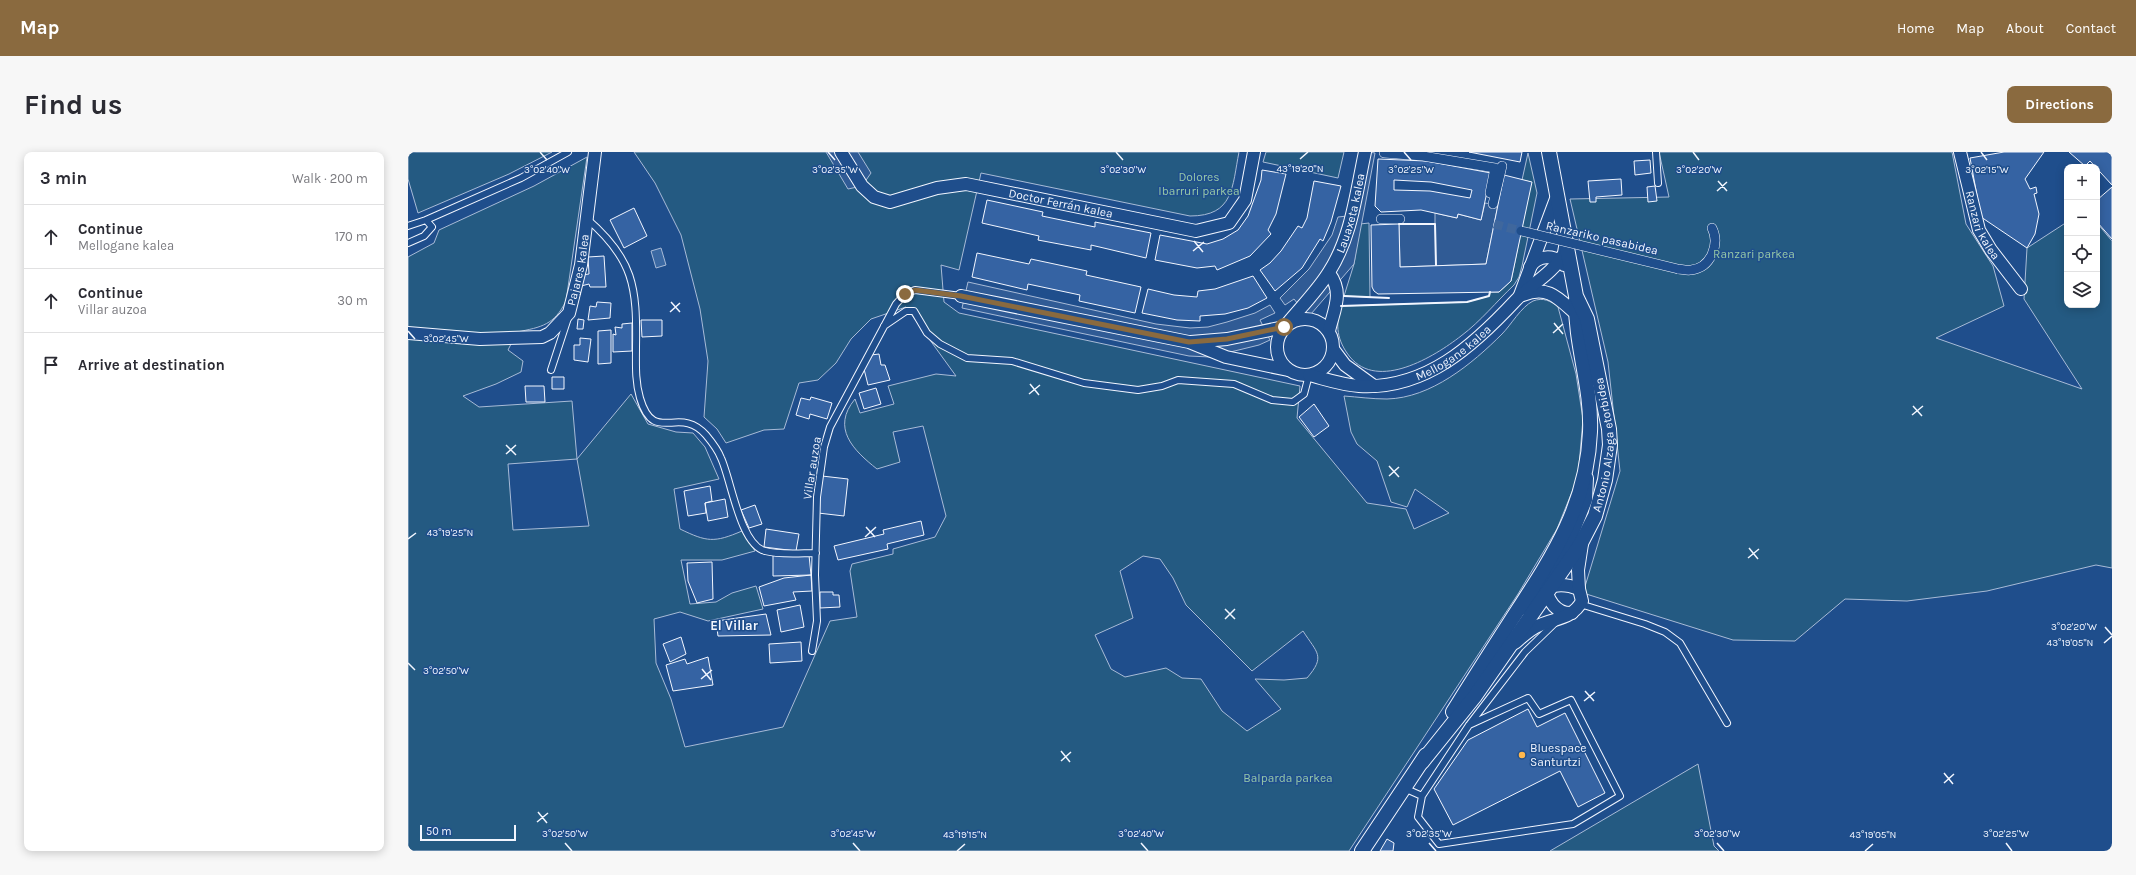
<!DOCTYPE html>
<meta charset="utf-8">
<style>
:root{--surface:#fff;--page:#f7f7f7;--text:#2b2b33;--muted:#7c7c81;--line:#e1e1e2;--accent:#8a6a3f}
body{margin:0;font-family:Karla,sans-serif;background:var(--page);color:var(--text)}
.controls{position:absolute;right:12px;top:12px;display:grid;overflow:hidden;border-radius:8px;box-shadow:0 2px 10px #0003}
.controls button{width:36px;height:36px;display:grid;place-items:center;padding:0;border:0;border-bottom:1px solid var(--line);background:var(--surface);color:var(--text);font:20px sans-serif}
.scale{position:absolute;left:12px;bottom:10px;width:96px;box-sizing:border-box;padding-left:4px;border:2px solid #f2f6ff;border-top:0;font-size:11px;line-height:14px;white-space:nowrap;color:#f2f6ff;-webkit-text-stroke:3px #1f4e8c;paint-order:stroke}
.stop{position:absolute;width:12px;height:12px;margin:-9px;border:3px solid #8a6a3f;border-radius:50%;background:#fff}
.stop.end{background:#8a6a3f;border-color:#fff;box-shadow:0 1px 4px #0008}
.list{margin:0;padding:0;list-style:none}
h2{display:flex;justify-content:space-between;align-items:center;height:52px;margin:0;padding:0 16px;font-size:17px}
h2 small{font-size:13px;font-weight:400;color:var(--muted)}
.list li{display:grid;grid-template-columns:26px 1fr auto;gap:12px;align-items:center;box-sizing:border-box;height:64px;padding:0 16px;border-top:1px solid var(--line)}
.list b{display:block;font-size:15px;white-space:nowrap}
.list p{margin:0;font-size:13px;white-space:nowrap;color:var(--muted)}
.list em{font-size:13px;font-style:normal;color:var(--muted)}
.icon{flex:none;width:22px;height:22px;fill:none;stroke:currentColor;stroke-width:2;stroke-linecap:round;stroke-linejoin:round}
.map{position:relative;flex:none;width:1704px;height:699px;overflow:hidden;border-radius:8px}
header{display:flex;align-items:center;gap:24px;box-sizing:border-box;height:56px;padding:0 20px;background:var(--accent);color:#fff}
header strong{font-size:19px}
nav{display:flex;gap:22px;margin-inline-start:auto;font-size:14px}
.intro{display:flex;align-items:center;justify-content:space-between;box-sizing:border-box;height:96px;padding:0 24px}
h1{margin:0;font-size:28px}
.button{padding:10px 18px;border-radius:8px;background:var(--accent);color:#fff;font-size:14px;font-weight:700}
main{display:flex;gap:24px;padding:0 24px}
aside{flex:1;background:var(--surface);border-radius:8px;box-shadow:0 2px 10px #0003}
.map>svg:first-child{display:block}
.green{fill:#245a82;stroke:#a8bbd7;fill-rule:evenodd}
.parking{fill:#305b95;stroke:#a8bbd7}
.water{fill:#3b69a3;stroke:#a8bbd7}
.building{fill:#3563a3;stroke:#f2f6ff;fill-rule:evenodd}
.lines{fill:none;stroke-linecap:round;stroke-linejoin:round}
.pedestrian-tunnel{stroke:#3f679d;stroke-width:9;stroke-dasharray:9 4.5;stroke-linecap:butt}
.service-casing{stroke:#f2f6ff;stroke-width:8}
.pedestrian-casing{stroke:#f2f6ff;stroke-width:10}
.minor-casing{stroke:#f2f6ff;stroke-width:14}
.tertiary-casing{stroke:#f2f6ff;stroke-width:16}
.service{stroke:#1f4e8c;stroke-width:6}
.pedestrian{stroke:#1f4e8c;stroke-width:9}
.minor{stroke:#1f4e8c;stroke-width:12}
.tertiary{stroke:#1f4e8c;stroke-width:14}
.pedestrian-bridge-casing{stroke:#f2f6ff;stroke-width:10;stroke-linecap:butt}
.pedestrian-bridge{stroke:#1f4e8c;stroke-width:9}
.wall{stroke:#f2f6ff;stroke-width:2}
.route{stroke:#8a6a3f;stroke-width:5}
.ticks{fill:none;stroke:#f2f6ff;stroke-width:1.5}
.poi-dot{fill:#ffb74d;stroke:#1f4e8c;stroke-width:1.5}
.labels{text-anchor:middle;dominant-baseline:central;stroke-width:3;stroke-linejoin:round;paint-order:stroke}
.park-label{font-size:12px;fill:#97c8a6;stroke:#1f4e8c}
.street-label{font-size:12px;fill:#f2f6ff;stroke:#1f4e8c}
.poi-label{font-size:12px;fill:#f2f6ff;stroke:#1f4e8c;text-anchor:start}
.neighbourhood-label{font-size:13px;font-weight:bold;fill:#f2f6ff;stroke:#1f4e8c}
.ticks-label{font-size:10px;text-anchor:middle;fill:#f2f6ff;stroke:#1f4e8c;stroke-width:3;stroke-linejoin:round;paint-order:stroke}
</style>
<header>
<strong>Map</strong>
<nav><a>Home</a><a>Map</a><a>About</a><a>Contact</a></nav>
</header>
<div class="intro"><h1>Find us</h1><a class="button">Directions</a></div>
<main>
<aside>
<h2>3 min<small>Walk · 200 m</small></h2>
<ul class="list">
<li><svg class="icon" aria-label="ahead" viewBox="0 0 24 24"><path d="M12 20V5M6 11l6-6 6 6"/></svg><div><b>Continue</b><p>Mellogane kalea</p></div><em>170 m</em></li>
<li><svg class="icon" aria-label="ahead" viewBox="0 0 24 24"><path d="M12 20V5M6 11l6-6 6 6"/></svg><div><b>Continue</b><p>Villar auzoa</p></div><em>30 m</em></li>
<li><svg class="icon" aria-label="arrive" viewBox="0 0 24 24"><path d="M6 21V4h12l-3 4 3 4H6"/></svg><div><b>Arrive at destination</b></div></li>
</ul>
</aside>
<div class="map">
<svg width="1704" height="699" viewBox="0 0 1704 699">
<rect width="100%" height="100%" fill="#1f4e8c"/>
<!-- green -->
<path class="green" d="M0,0H144L101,22L10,61L0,27Z
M226,0H831C824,35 826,64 782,64L573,21L551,118L533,113L536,150L551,161L892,234L889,266L959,351L998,357L1006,377L1041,361L1007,337L999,355L983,350L969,309L949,292L943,280L936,244C950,245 964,247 979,247C1023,246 1064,212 1094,182C1103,173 1113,155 1125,149C1135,145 1143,149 1150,155L1168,222L1175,267L1170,325L1149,377L1110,442L941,699H0V105L26,91L31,78L126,34L179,5L158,149C146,173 134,175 109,180L100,198L115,209L113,220L88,232L55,244L71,255L164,249L169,307L223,242L240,272L268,280L285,281L297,295L311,327L266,337L272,377C299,390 306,391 334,379L347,399L314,408H273L282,452L308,450L324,441L348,434L355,457L300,469L272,460L246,467L248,511L263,547L277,595L375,575L422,469L449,465L442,419L444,412L485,402V397L527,385L538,364L515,274L485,280L492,310L469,317C445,298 423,276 447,247L452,261L486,252L480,234L528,222L548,224L498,155L463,167L443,187L428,211L410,228L391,231L376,277L356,278L318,291L309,277L296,265L300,209L292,157L273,83L247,31ZM169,307L181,374L105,378L100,312ZM735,404L752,407L765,426L778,453L844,519L895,479C909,501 918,504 899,526L876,528L847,527L873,557L839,579L814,559L793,527L774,526L758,516L717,525L703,517L687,483L725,466L712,419Z
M858,0H936L930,26L855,10Z
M1251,0H1544L1558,72L1585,114L1596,154L1528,186L1674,237L1616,147L1619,96L1659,70V153H1689V71L1704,89V416L1688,413L1579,439L1499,449L1437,447L1387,489L1325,488L1175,441L1212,319L1200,210L1162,47L1261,45Z
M1120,1L1129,41L1114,114L1111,125L1106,133C1088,150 1073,169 1053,184C1026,205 970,239 942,205C929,189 927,173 933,154L1059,150L1081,144L1082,140H1091L1103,129L1123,30L1114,28Z
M961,71L962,145L936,144L946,112L952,72Z
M1290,612L1306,694L1311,699H1142Z"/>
<!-- parking -->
<path class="parking" d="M418,0H450L463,21L454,34L440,37Z
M961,0L967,1L946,112L903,162L897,161L886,147L877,153L872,146L901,117L924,83L930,65L948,63Z
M1077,51L1090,53L1078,112L992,115L991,72H1027V61L1049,66L1050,62L1073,68Z
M560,130L748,172L782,176L800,175L819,170L847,161L862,153L867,161L852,168L862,188L851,193L802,205L781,204L554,156Z"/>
<!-- water -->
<path class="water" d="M253,96L258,113L248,116L243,99Z"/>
<!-- building -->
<path class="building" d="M1061,0H1114L1112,10Z
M1596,0H1636L1617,27L1622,37L1628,35L1629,41L1626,42L1631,62L1627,82L1619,96L1573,65L1562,6Z
M1661,0H1704V33L1682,9L1677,14Z
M970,7L1018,9L1083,21L1073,68L1050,62L1049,66L1013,58L973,60L967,54ZM986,28L1023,30L1064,38L1062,46L1022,39L986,38Z
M1242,8L1243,21L1227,23L1226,9Z
M854,18L878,22L868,62L860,78L863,82L842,104L809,118L807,114L789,116L747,108L752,83L799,92L815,87L830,78L840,64L853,28Z
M1096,23L1124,30L1103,129L1091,140L970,142L966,139L964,135L963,73L991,72L992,115L1078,112Z
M1213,27L1214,43L1188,45V50H1182L1180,29Z
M906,29L933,34L923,70L915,89L912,87L894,116L867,139L852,118L862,111L873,99L890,74L894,76L899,66Z
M1247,34L1249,49L1240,50L1239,35Z
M1704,35V87L1689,70V48Z
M579,48L635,60L634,64L687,75V70L743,81L738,106L683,93V98L630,88L631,84L574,71Z
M226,56L239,84L216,96L202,68Z
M569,101L621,112L623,107L679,119L678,123L733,135L727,161L671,149L672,143L620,132L619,138L564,125Z
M196,104L198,135H182L181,132L173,134L174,123L181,122L180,105Z
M845,124L859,146L840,156L817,162L792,164V169L769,168L734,161L740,137L766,143L789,145L790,139L807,137Z
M189,150L203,151L202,166L180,168L182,154L188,155Z
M170,167L176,168L175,177H169Z
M233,168H254V184L234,185Z
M224,171V199L205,200V182L208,183L207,175L214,176V172Z
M203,178V211L190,212V179Z
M172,186L183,187L180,210L166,208V193H172Z
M471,202L473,213H477L482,228L460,233L456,217L463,203Z
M144,225H156V237H144Z
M117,234H136L137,250H118Z
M468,236L473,252L456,257L451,241Z
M403,245L424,251L419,267L402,262L401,267L388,263L393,246L402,248Z
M906,252L921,274L906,285L891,265Z
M414,324L440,327L436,364L410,361Z
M302,334L304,349L297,351L298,361L280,364L276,339Z
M317,347L320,365L300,369L297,351Z
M347,353L354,372L341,376L333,358Z
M513,369L516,383L479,392L480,397L430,408L426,394L476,382L475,378Z
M358,377L391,382L388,399L356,395Z
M365,401L401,403L403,423L365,424Z
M304,410L305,447L289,451L280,429L279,411Z
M403,423L404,439L385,440L388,448L356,454L351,435L376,426Z
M412,440H425V443H431L432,455L412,456Z
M392,453L396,475L373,480L369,458Z
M358,462L363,483L310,484L308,469Z
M273,485L278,502L262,510L255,492Z
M393,490L394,509L362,511L361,492Z
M300,505L305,533L265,539L258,513L277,507L279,512Z
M1120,557L1129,575L1157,561L1197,641L1170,655L1152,619L1045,673L1026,637L1060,588Z
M979,687L986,691L985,699H972Z"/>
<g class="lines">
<!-- pedestrian-tunnel -->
<path class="pedestrian-tunnel" d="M1086,72L1113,79"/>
<defs>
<path id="service" d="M1248,0L1250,31
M178,66C226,107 229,135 228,195C228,212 227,229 232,246C246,294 271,252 298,283C303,289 310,298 313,306C323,327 332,393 357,399C371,403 393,401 408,401
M0,74L18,68
M0,91L16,84L24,75L18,68L113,26L160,0
M476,174L498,159H506L519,181L532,192L559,206L604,209L676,231L730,238L754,234L770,228L826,232L864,248L885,250L896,242L901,223
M143,218L160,166
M1172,452L1237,472L1257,480L1272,491L1319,571
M404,499L409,469L407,423L409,345L416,295L422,275L488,152L497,142L507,138L553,144
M996,636L1014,644L1061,573L1117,500L1148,470
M1014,644L1010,665L1031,692L1165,672L1212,644L1163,548L1131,562L1120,546L1061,573"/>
<path id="pedestrian" d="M976,1L1015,4L1087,16L1082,41
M1085,52L1094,14
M973,67H992
M1270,117C1274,117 1279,119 1283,118C1303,116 1312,92 1304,76"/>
<g id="minor">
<path id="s1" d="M433,0L454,34L466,45L482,50L529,36L558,32L788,79L821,71L837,48L846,0"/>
<path id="s2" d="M1552,0L1571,78L1583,98L1613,137"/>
<path d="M1122,115C1130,103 1146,102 1156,113"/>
<path d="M1112,143L1149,44"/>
<path d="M1115,143C1140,133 1150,146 1168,162"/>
<path d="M553,144L781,190L818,205L880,218"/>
<circle cx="897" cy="195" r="28"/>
<path id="s3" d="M879,172C893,155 910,138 921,120C944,84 948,41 957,0"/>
<path d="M921,179C926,157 936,141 921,121"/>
<path id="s4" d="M0,181L72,187L134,185L142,181L161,161L173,113L187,0"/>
<path d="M783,190L819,187L876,175"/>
<path d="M925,197L937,213L966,234"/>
<path id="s5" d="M901,223C917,227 934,233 951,234C1018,238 1066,193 1108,148C1122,133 1144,122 1155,103C1157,100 1156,96 1158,92"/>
<path d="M1118,457C1132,437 1146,427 1171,437"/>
<path d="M1164,461C1146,462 1139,446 1136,430L1162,388L1178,348L1179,326"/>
<path d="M1107,491C1114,485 1123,476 1132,473C1149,466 1165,466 1174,449L1171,437L1170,418L1174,392"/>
</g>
<g id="tertiary">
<path d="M1045,560C1064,529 1084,498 1104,467C1143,407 1179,355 1182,280C1184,235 1167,193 1168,148"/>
<path id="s6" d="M1014,610L1067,544L1172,393L1187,364L1197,328L1202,293L1201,277L1179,167L1168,144L1141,0"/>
<path d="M954,699L1018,603"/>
</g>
</defs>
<!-- service casing -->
<use href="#service" class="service-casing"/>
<!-- pedestrian casing -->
<use href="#pedestrian" class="pedestrian-casing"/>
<!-- minor casing -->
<use href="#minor" class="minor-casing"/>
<!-- tertiary casing -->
<use href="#tertiary" class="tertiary-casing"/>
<!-- service -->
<use href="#service" class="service"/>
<!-- pedestrian -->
<use href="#pedestrian" class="pedestrian"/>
<!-- minor -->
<use href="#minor" class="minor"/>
<!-- tertiary -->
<use href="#tertiary" class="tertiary"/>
<defs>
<path id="pedestrian-bridge" d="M1113,79L1270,117"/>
</defs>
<!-- pedestrian-bridge casing -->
<use href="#pedestrian-bridge" class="pedestrian-bridge-casing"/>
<!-- pedestrian-bridge -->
<use href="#pedestrian-bridge" class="pedestrian-bridge"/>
<!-- wall -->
<path class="wall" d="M991,72H1027L1028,113
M936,144L981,146
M933,154L1059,150L1081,144L1082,140"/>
</g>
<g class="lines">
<!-- route -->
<path class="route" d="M497,142L507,138L553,144L781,190L819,187L876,175"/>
</g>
<!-- ticks -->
<path class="ticks" d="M132,0L139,8M420,0L427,8M708,0L715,8M996,0L1003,8M1285,0L1291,8M1573,0L1579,8M892,7L900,0M1310,29L1319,39M1309,39L1319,30M786,89L795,100M785,99L796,90M263,150L272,160M262,160L272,151M1146,171L1155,182M0,179L7,187M1145,181L1155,172M622,232L631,243M621,242L632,233M1505,254L1514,264M1504,263L1515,254M98,293L108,303M98,302L108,293M981,314L991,325M981,324L991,315M458,375L467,385M457,385L468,375M0,387L8,381M1341,396L1350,407M1340,406L1351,397M817,457L827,467M817,467L827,457M1697,475L1704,483M1696,491L1704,484M0,511L7,518M294,517L303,528M293,527L304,518M1177,539L1186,549M1176,549L1187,540M653,599L662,610M653,609L663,600M1536,621L1545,632M1536,631L1546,622M130,660L139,671M129,670L140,661M157,691L164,699M445,691L452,699M733,691L740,699M1021,691L1028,699M1309,691L1316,699M1598,691L1604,699M549,699L557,692M1457,699L1465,692"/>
<!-- markers -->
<circle class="poi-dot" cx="1114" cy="603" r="4"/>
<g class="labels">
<!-- park labels -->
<g class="park-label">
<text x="791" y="25">Dolores<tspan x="791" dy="14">Ibarruri parkea</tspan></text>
<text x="1346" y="102">Ranzari parkea</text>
<text x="880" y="626">Balparda parkea</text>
</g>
<!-- street labels -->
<g class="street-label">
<text stroke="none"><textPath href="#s1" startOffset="248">Doctor Ferrán kalea</textPath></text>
<text stroke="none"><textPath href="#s3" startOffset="130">Lauaxeta kalea</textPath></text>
<text stroke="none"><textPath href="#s2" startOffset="77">Ranzari kalea</textPath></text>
<text transform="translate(1194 86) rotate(13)">Ranzariko pasabidea</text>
<text stroke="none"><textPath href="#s4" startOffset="215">Pajares kalea</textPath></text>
<text stroke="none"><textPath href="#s5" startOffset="154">Mellogane kalea</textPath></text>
<text stroke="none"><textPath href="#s6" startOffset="374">Antonio Alzaga etorbidea</textPath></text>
<text transform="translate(404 316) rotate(-81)">Villar auzoa</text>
</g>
<!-- poi labels -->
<g class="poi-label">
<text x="1122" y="596">Bluespace<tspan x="1122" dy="14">Santurtzi</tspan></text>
</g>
<!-- neighbourhood labels -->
<g class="neighbourhood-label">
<text x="326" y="473">El Villar</text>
</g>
</g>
<g class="ticks-label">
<text x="892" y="20">43°19'20"N</text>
<text x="1579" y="21">3°02'15"W</text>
<text x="139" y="21">3°02'40"W</text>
<text x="427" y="21">3°02'35"W</text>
<text x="715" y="21">3°02'30"W</text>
<text x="1003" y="21">3°02'25"W</text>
<text x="1291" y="21">3°02'20"W</text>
<text x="38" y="190">3°02'45"W</text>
<text x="42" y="384">43°19'25"N</text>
<text x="1666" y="478">3°02'20"W</text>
<text x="1662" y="494">43°19'05"N</text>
<text x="38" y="522">3°02'50"W</text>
<text x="157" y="685">3°02'50"W</text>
<text x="445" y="685">3°02'45"W</text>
<text x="733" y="685">3°02'40"W</text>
<text x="1021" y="685">3°02'35"W</text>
<text x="1309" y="685">3°02'30"W</text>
<text x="1598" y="685">3°02'25"W</text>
<text x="557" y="686">43°19'15"N</text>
<text x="1465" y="686">43°19'05"N</text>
</g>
</svg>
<div class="controls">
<button>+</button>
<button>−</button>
<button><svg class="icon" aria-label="locate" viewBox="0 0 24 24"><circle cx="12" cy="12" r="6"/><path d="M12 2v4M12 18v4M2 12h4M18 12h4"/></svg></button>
<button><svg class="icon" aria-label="layers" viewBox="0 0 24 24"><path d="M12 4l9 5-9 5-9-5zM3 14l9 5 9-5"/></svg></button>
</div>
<div class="scale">50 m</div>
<div class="stop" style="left:876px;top:175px"></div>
<div class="stop end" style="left:497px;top:142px"></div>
</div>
</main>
